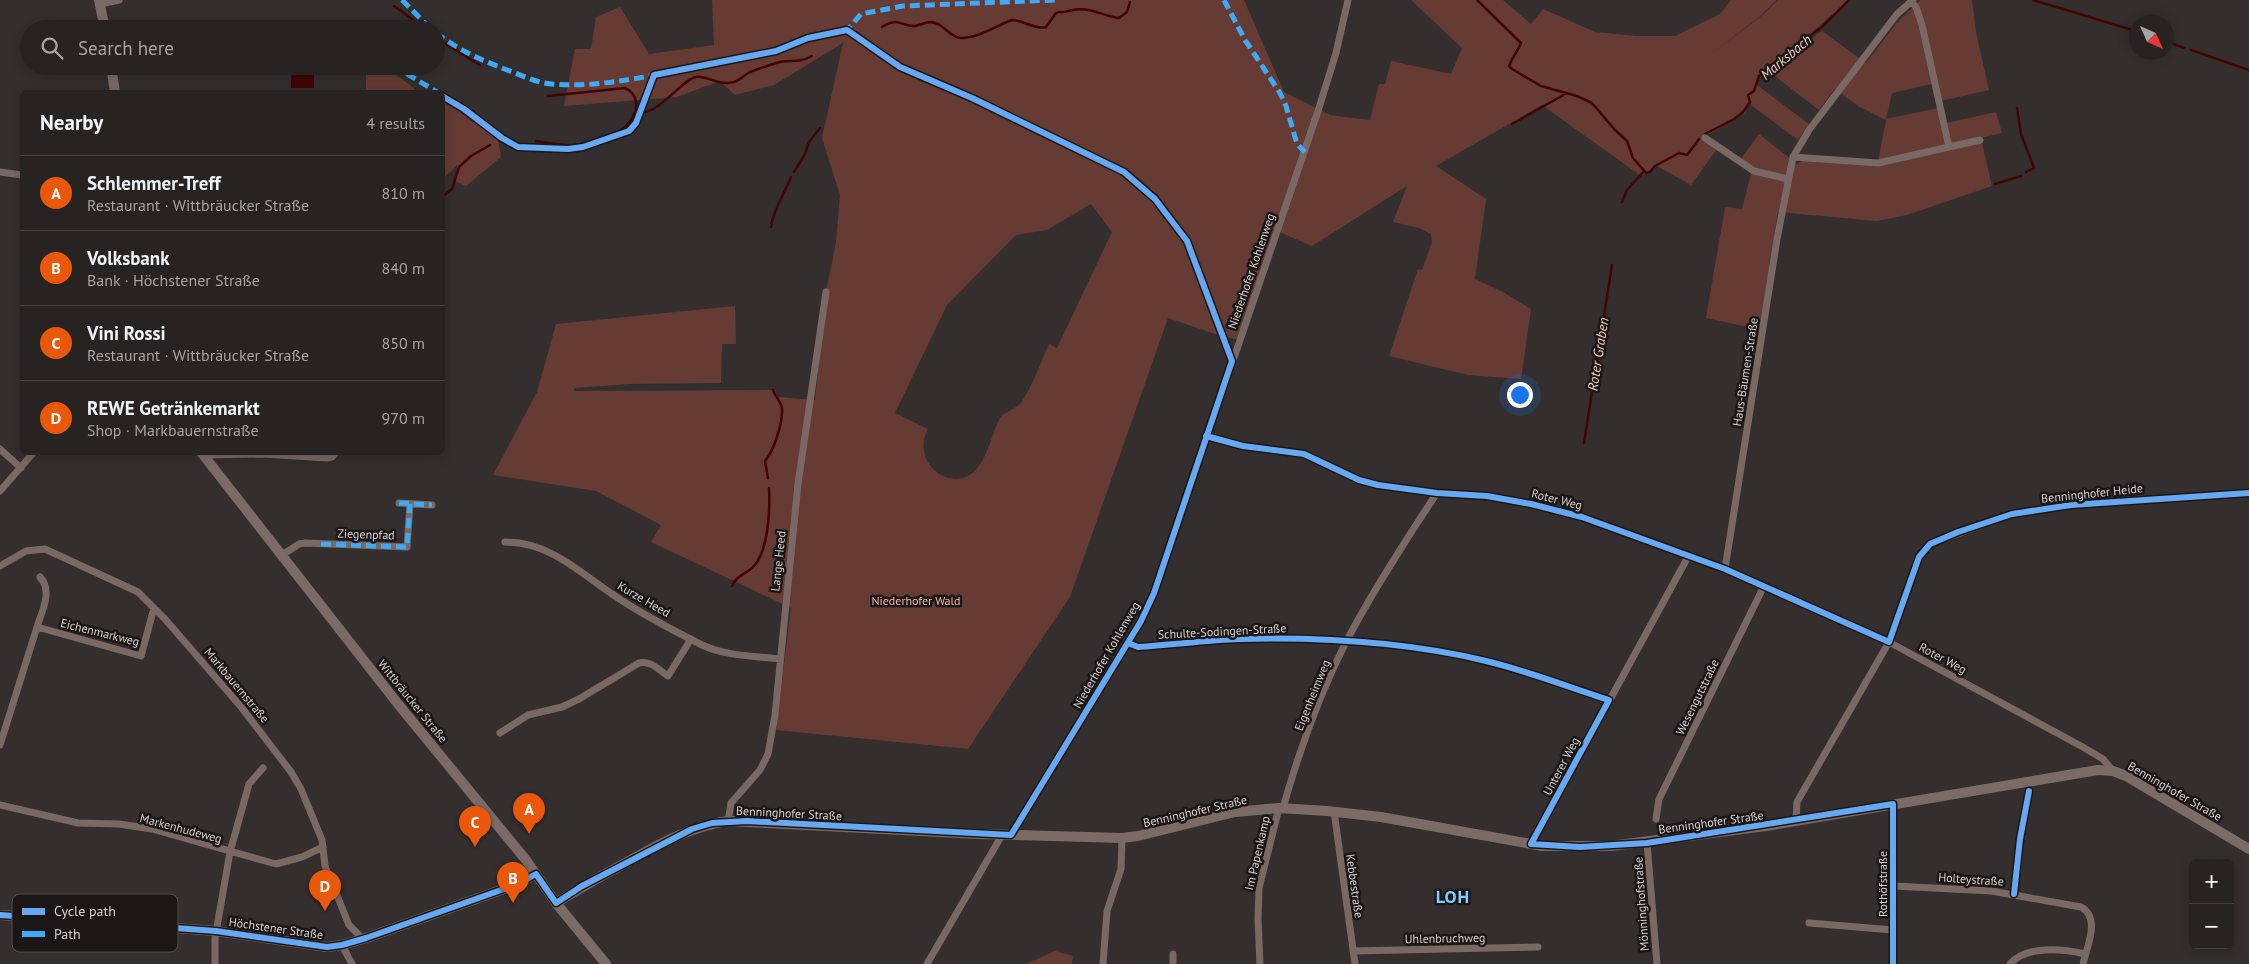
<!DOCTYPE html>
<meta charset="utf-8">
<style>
:root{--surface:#272322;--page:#332f2f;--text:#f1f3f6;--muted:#a4a4a5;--line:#434040;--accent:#ea580c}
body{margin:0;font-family:"PT Sans",sans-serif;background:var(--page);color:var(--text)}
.controls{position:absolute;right:15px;bottom:15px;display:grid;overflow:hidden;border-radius:8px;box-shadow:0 2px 12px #0003}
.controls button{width:45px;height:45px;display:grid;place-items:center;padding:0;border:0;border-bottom:1px solid var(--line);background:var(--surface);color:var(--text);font:25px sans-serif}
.compass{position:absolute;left:2129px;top:15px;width:45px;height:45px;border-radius:50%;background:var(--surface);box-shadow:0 2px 12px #0003;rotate:135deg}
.you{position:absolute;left:1519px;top:394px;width:18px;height:18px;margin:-12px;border:4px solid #fff;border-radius:50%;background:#1a73e8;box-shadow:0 0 0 8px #1a73e833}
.badge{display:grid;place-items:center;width:32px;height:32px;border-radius:50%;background:var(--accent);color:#fff;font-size:16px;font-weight:700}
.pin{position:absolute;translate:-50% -41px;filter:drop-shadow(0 1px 2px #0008)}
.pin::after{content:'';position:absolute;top:26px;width:18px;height:15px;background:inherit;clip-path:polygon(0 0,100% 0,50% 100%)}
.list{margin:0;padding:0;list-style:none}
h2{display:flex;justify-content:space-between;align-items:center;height:65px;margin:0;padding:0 20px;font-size:21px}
h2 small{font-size:16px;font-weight:400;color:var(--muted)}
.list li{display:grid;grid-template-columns:32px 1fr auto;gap:15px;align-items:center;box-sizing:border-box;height:75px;padding:0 20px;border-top:1px solid var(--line)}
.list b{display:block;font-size:19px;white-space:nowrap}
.list p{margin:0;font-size:16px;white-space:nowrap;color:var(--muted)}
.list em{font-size:16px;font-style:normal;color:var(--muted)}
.icon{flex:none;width:28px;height:28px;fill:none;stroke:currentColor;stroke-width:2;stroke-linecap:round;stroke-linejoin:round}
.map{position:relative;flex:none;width:2249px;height:964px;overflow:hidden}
.search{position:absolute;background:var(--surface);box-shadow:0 2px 12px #0003;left:20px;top:20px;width:425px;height:55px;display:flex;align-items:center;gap:12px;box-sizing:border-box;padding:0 18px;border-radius:28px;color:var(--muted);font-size:19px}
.panel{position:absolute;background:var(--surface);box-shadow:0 2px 12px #0003;left:20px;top:90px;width:425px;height:365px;border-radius:8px}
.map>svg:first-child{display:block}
.green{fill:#653b34;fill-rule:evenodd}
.water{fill:#430404}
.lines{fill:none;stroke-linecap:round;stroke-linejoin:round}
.stream{stroke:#430404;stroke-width:2.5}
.street{stroke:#796864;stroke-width:7}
.secondary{stroke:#7c6a66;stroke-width:10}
.quiet{stroke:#3fa9f5;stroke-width:5;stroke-dasharray:10 5;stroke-linecap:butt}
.cycleway-casing{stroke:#1b1716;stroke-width:9}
.cycleway{stroke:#66a8f1;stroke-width:6}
.labels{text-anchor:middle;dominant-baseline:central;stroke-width:5;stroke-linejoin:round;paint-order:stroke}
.street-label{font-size:12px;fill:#d7d1d0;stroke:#1b1716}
.park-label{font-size:12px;fill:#f9b7ad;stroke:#1b1716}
.water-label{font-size:14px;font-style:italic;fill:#f7cac2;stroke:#1b1716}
.district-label{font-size:18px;font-weight:bold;letter-spacing:1px;fill:#83cbfc;stroke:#1b1716}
.key{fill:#1b1716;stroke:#534f4e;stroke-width:1}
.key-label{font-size:14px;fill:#d7d1d0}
</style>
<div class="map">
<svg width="2249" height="964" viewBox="0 0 2249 964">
<rect width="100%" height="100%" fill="#342f2e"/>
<!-- green -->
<path class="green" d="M712,0H1244L1284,92L1330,115L1370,120L1379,84H1385L1391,61L1451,74L1462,48L1411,0H1503L1531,24L1543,9L1595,32L1636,36H1675L1720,14L1731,0H1777L1758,18L1711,54L1759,18L1778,0H1849L1772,67L1822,31L1866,63L1896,24L1920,0H1972L1976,32L1989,90L1941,101L1936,83L1892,93L1886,119L1938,108L1942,124L1996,112L2002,133L1981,138L1992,186L1907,215L1877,221L1778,212L1769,265L1772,267L1762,330L1706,318L1725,207L1742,209L1752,169L1740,160L1759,134L1797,164L1804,160L1878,161L1886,120L1858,106L1835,89L1819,110L1767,70L1760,75L1757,85L1809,124L1798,140L1751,105V99L1745,113L1701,139L1716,150L1691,185L1657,166L1641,176L1542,105L1436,166L1486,199L1475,279L1503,292L1531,309L1521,379L1468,375L1389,356L1418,269L1422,270L1432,242L1431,234L1419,228L1393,222L1407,186L1312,246L1277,231L1239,340L1218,335L1168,318L1070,597L968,749L776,730L791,608L651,542L661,525L596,491L493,475L537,392L556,324L735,306L736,344H722L721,383L631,384L574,388V391L775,390L778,397L815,400L826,292L836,242L840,195L822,138L843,43L774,85L735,95L720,81L677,97L564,106L575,49H591L596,17L620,7L649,54L714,45ZM1091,204L1112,232L1057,348L1049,344C1041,362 1032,387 1021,403C1016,409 1005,411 1000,418C992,433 989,453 978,467C956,497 909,465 928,429L895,413L947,305L1016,235L1047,230Z
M366,66H384L414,88V92H366Z
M442,100L498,139L501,157L466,186L455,181L457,165L443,179V157L444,156H442Z
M1055,951L1073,956L1072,964H1026Z"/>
<!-- water -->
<path class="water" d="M291,66H314V88H291Z"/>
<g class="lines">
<!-- stream -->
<path class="stream" d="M1477,0L1521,43C1518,51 1513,55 1509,66L1512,69L1541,86L1577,96L1592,103L1615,130L1627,141L1633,158L1646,173L1650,172L1655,166L1679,153L1687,155L1699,139
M2033,0L2136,31
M394,6L426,29
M882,27C900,16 901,27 915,26C924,24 929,20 938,24C946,28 952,38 961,38C979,38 995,26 1012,20C1023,20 1035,30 1046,27L1056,13C1060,11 1064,13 1068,11C1088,5 1099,15 1119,18L1127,12L1130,2
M436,38L480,65
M2166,41L2184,48
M2191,50L2249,70
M2017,108L2021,134L2034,168L2026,172
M643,112C660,112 683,79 696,77C706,75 719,86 734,82C740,80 744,75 750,72C758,69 767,66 776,63C790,59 797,64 812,56
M1512,124L1567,93
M1705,134L1734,119L1743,112L1750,102L1748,95L1754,91L1759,76L1780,58L1822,27L1849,0
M536,141C551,144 569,146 583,145C603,143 639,127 636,102C635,96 631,90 625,88L548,96
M794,172L805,154L809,142L820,128
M1995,184L2021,176
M442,197L452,189L459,167L471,156L490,145
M1622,202L1627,190L1644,171
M771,227C773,210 785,193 791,177
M1584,443L1612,265
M768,478L765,461C774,451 783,422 782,408C781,402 775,396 773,390
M732,586C736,575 749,573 755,565C769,546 770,509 769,488"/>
<!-- street -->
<path class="street" d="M100,4L119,0
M1705,138L1754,171L1788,179
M1949,147L1980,140
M1793,157L1878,163L1949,147L1922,25L1916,7L1911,1
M0,172L22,175
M1206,436L1243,446L1304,454L1359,480L1378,485L1437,493L1487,496L1531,504L1582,517L1725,569L1889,642L2081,746L2103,759L2113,771
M0,449L21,468
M202,455L263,454L327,458L332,457L336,452
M0,491L34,452
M399,503L432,505
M505,542C549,542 578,571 612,594C640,613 672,630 702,645C725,656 755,656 780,659
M282,555L299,544L305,543L407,547L410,504
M0,566L26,551L45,549L138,592L165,619L242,708L291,772L301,789L322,840L325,866L349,925L363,939
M1725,569L1777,239L1793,157L1809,130L1897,14L1913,0
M37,627C42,611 53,591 40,577
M1128,643L1138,647C1173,645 1206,640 1241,639C1322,637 1407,642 1486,661C1528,671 1568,687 1609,700
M500,733L528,715L562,707L579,699L639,663C650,660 659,670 668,676L691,639
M0,745L37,627L141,656L154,608
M1893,804V964
M0,805L78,823L119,824L152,829L276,864L302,857L323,847
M1283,808C1299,751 1320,693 1347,640C1374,589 1405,541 1437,493
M1334,811L1355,964
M1656,819L1659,799L1763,588
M728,821L731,803L760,770L768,754L775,715L798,484L826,292
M1796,821L1797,802L1889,642L1919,557L1930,544L2012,514L2071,505L2249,493
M1011,835L1131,639L1154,593L1318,111L1336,53L1348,0
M1647,843L1657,964
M1531,844L1689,555
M1894,886L1991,891L2081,907C2101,918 2087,946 2083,964
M1809,923L1893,930
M342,945L352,964
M1353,951L1538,947
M215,964V938L230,852L249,784L263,768
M927,964L1002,835
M1103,964L1107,911L1121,869L1122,838
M1173,964V954
M1260,964L1258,919L1259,888L1279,808
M2010,964C2026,945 2063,949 2085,954"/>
<!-- secondary -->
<path class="secondary" d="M99,0L105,29
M111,66L115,92
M201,452L398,704L526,860L556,903L606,964
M556,903C580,888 605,874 629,861C661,843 692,826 728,821L979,834L1122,838L1138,836L1235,812L1279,808L1327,811L1381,817L1543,846H1611L1766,826L2098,770L2113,771L2126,776L2249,849
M0,915L216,931L327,947L342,945L366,938L518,884L536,874"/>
<!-- quiet -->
<path class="quiet" d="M402,0L431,29
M1224,0L1245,40L1280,93L1286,106L1297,144L1305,152
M843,31L847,30L861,14L903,6L1055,0
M436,33C461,52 486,62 515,73C527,78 539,83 552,84C587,87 622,81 656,75
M394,66L437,92
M399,503L432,505
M321,544L407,547L410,504"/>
<defs>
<path id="cycleway" d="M1206,436L1243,446L1304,454L1359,480L1378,485L1437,493L1487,496L1531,504L1582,517L1725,569L1889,642L1919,557L1930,544L1958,532L2012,514L2071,505L2249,493
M1128,643L1138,647C1173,645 1206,640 1241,639C1322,637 1407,642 1486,661C1528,671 1568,687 1609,700L1531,844L1580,847L1647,843L1893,804V964
M2014,894L2020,839L2029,791
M0,915L216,931L327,947L342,945L366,938L518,884L536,874L556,903L582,886L692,829L712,823L747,821L1011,835L1141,621L1154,593L1232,361L1187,241L1155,199L1124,172L972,98L900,67L847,30L808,38L776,51L654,75L636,123L629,131L583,147L568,149L518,147L502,138L464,109L442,96"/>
</defs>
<!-- cycleway casing -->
<use href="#cycleway" class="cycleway-casing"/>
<!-- cycleway -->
<use href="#cycleway" class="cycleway"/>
</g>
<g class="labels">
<!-- street labels -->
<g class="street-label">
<text transform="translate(1251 271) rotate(-71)">Niederhofer Kohlenweg</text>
<text transform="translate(1745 372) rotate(-81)">Haus-Bäumen-Straße</text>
<text transform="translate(2092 493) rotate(-6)">Benninghofer Heide</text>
<text transform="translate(1557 499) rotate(14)">Roter Weg</text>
<text transform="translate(366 534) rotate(2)">Ziegenpfad</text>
<text transform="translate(778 561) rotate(-84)">Lange Heed</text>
<text transform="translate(644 599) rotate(30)">Kurze Heed</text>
<text transform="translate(1222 631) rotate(-3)">Schulte-Sodingen-Straße</text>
<text transform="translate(100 632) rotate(14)">Eichenmarkweg</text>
<text transform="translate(1106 655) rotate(-60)">Niederhofer Kohlenweg</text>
<text transform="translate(1943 658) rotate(28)">Roter Weg</text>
<text transform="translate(237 685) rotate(50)">Markbauernstraße</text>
<text transform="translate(1312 695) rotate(-68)">Eigenheimweg</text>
<text transform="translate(1697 697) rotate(-64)">Wesengutstraße</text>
<text transform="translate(413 701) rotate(51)">Wittbräucker Straße</text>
<text transform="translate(1561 766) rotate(-62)">Unterer Weg</text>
<text transform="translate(2175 791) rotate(30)">Benninghofer Straße</text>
<text transform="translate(1195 811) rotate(-13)">Benninghofer Straße</text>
<text transform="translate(789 813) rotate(3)">Benninghofer Straße</text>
<text transform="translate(1711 822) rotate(-8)">Benninghofer Straße</text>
<text transform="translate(181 828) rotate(15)">Markenhudeweg</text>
<text transform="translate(1257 853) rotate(-77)">Im Papenkamp</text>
<text transform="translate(1971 879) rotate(4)">Holteystraße</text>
<text transform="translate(1882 884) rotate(-90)">Rothöfstraße</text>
<text transform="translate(1355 886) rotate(82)">Kebbestraße</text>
<text transform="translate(1641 904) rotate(-94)">Mönninghofstraße</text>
<text transform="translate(276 928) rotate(8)">Höchstener Straße</text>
<text transform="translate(1445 938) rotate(-1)">Uhlenbruchweg</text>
</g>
<!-- park labels -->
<g class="park-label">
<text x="916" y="600">Niederhofer Wald</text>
</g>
<!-- water labels -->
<g class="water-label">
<text transform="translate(1786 57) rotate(-40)">Marksbach</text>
<text transform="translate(1598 354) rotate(-81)">Roter Graben</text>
</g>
<!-- district labels -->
<g class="district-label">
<text x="1453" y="896">LOH</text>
</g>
</g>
<!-- legend -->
<rect x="12" y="894" width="166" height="58" rx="8" class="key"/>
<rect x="22" y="908" width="23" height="7" fill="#66a8f1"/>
<rect x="22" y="931" width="23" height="6" fill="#3fa9f5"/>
<g class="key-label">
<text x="54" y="916">Cycle path</text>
<text x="54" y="939">Path</text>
</g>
</svg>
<div class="controls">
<button>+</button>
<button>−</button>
</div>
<svg class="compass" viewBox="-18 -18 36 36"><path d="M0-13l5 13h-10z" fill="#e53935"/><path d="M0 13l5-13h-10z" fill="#a4a4a5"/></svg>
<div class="you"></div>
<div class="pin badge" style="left:529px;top:834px">A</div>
<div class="pin badge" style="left:513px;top:903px">B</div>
<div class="pin badge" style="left:475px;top:847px">C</div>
<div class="pin badge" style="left:325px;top:911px">D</div>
<div class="search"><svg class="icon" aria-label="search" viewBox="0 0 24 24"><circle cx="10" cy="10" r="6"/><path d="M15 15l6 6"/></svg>Search here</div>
<section class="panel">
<h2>Nearby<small>4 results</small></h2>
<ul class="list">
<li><span class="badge">A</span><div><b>Schlemmer-Treff</b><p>Restaurant · Wittbräucker Straße</p></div><em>810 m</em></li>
<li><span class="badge">B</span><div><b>Volksbank</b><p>Bank · Höchstener Straße</p></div><em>840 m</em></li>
<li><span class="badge">C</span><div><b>Vini Rossi</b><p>Restaurant · Wittbräucker Straße</p></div><em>850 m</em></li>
<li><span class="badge">D</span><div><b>REWE Getränkemarkt</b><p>Shop · Markbauernstraße</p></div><em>970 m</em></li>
</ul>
</section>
</div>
